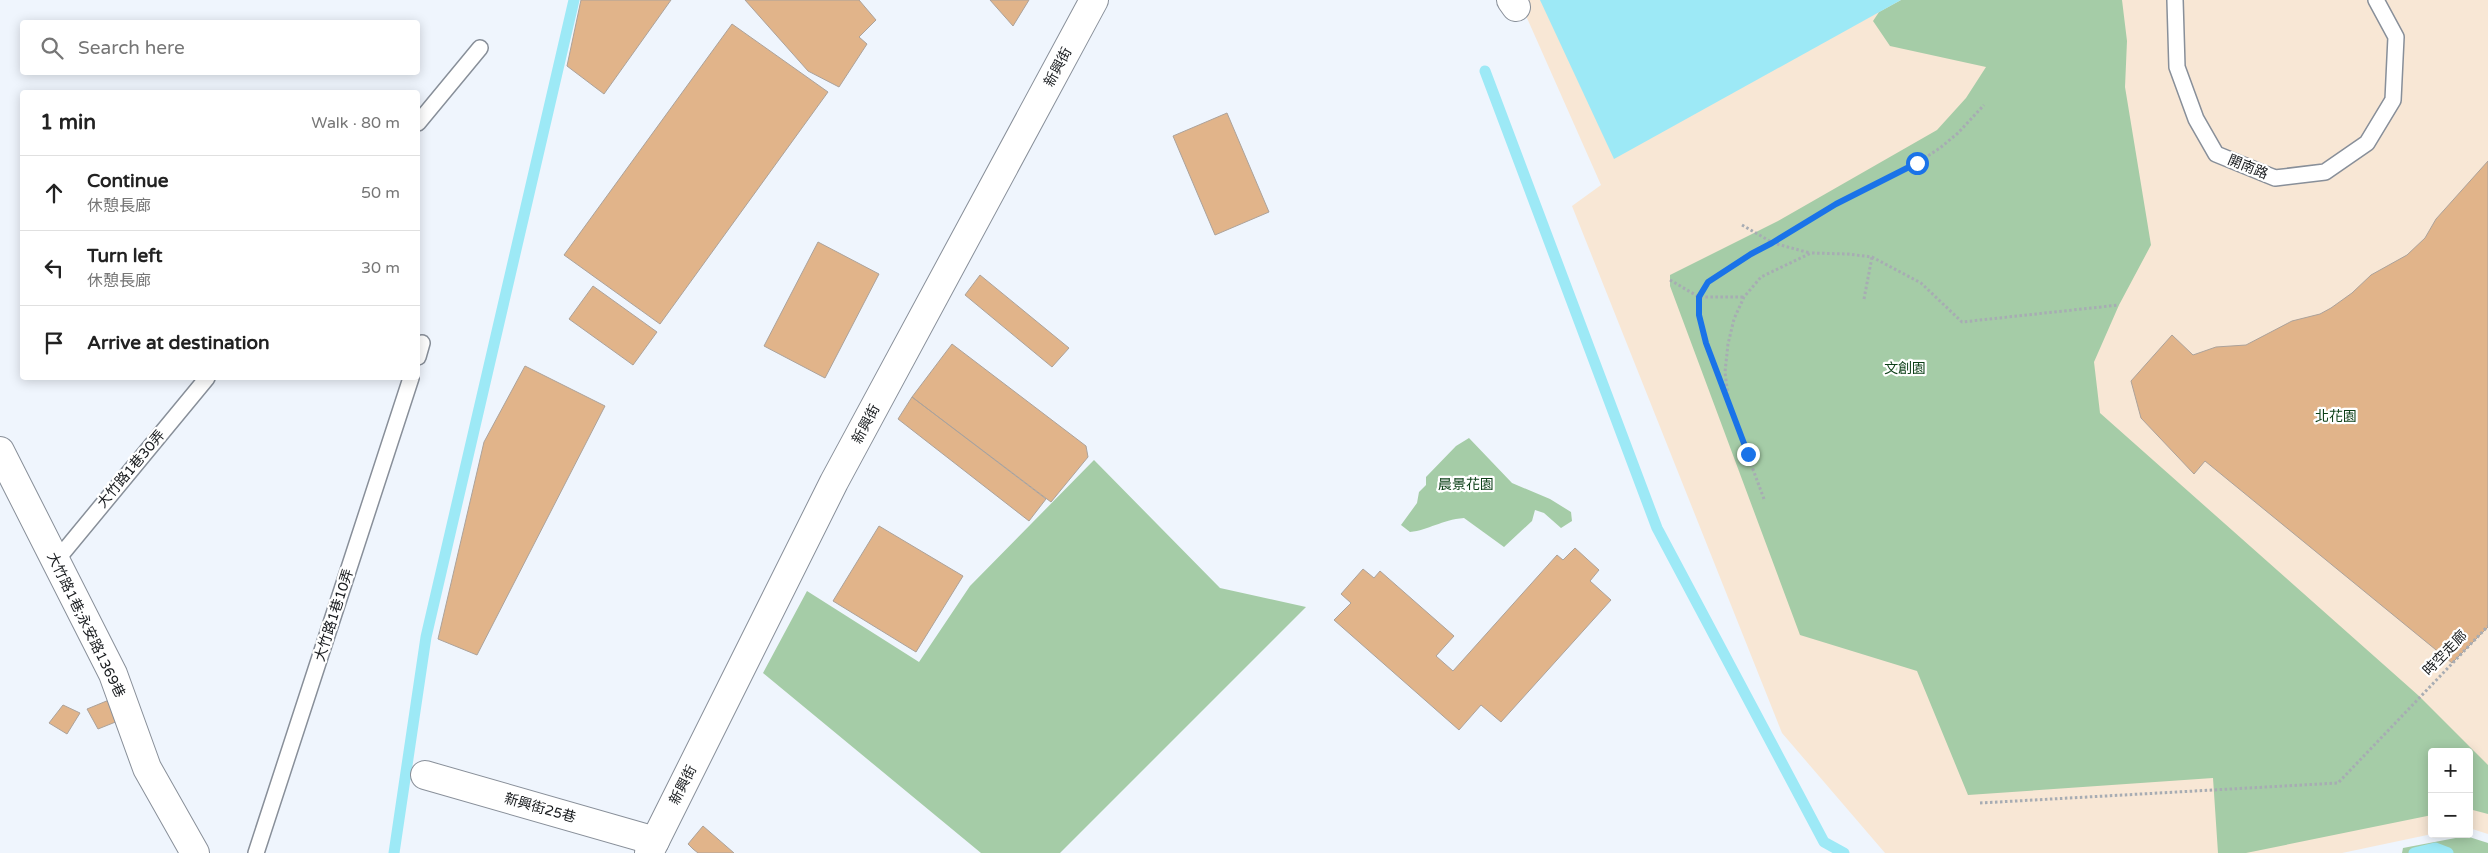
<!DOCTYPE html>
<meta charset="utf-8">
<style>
:root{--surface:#fff;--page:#f6f6f6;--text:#222;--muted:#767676;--line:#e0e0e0}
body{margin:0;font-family:"Varela Round","Noto Sans TC",sans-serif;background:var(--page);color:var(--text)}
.controls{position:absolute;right:15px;bottom:15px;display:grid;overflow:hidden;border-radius:5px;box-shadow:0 2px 12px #0003}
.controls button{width:45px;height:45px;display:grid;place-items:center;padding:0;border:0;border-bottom:1px solid var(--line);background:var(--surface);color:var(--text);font:25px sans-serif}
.stop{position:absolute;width:15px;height:15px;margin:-11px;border:4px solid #1a73e8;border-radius:50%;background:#fff}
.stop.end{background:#1a73e8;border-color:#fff;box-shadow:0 1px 5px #0008}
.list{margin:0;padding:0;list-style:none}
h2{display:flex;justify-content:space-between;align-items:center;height:65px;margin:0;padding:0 20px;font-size:21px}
h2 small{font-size:16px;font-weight:400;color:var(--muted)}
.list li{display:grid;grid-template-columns:32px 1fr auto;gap:15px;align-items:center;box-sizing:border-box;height:75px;padding:0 20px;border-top:1px solid var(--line)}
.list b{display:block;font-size:19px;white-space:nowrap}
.list p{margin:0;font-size:16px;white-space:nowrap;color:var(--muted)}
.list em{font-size:16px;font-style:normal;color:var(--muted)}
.icon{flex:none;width:28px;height:28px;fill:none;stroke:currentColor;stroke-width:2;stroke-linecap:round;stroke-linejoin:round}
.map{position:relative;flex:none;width:2488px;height:853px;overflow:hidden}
.search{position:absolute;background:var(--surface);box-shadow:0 2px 12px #0003;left:20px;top:20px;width:400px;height:55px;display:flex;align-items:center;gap:12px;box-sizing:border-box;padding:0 18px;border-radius:5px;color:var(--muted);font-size:19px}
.panel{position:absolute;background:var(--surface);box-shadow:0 2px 12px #0003;left:20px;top:90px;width:400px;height:290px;border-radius:5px}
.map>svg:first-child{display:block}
.education{fill:#f8e7d5}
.green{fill:#a5cca7}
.water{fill:#9de9f6}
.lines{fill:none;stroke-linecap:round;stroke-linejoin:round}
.stream{stroke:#9de9f6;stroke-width:11}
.building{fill:#e1b48a;stroke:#aca29a}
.lane-casing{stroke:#888f99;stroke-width:18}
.street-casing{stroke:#888f99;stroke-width:30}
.secondary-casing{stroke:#888f99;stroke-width:30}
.path{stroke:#a7acb3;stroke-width:3;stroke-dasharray:2.5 2.5;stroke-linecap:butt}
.lane{stroke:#fff;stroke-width:15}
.street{stroke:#fff;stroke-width:28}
.secondary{stroke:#fff;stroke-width:28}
.route{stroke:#1a73e8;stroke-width:6}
.labels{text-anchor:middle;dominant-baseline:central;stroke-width:4.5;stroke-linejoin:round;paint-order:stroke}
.street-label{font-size:14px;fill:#16191c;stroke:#fff}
.park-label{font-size:14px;fill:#0d4018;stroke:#fff}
</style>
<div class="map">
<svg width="2488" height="853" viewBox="0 0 2488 853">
<rect width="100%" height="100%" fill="#eff5fd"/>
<!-- education -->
<path class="education" d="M1519,0H2488V834L2469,828V752H2432V834L2342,853H1885L1782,733L1572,206L1601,185Z"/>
<!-- green -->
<path class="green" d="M1901,0H2122L2127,41L2125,87L2151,245L2119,305L2094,362L2100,413L2419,696L2488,765V814L2469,809V752H2432V815L2246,853H2218L2213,778L1968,795L1917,671L1800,635L1670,286V275L1778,221L1937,130L1966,98L1986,67L1890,46L1873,21L1879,12Z
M1469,438L1512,483L1550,499L1571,512L1572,521L1561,528L1544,513L1535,510L1532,521L1504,547L1464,518C1441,520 1429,530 1410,532L1401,525L1417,503L1419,492L1426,485V477L1456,446Z
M1094,460L1220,588L1306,607L1060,853H981L763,673L807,591L919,662L970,586Z
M2466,836L2488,843V853H2402L2403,848Z"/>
<!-- water -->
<path class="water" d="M1540,0H1901L1614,159Z"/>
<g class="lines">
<!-- stream -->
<path class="stream" d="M1485,71L1657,528L1824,842L1844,853
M394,853L426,637L574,0
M2414,853L2435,848L2448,853"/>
</g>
<!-- building -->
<path class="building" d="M581,0H671L604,94L567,66Z
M745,0H859L876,20L859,37L867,44L839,87L808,71Z
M990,0H1029L1013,26Z
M732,24L828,92L660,324L564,255Z
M1227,113L1269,212L1215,235L1173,136Z
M2488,161V627L2452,663L2205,461L2194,474L2141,418L2131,381L2172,335L2193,355L2216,347L2246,345L2292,321L2320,314L2331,308L2352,293L2371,275L2407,255L2425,238L2436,219Z
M818,242L879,274L825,378L764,346Z
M980,275L1069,348L1052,367L965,295Z
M593,286L657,332L633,365L569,319Z
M952,344L1086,446L1088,457L1051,502L912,397Z
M525,366L605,406L477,655L438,639L484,442Z
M912,397L1046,499L1029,521L898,419Z
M879,526L963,576L916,652L833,601Z
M1575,548L1599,570L1590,581L1611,600L1501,722L1481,705L1459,730L1334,620L1351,603L1341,594L1363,569L1374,578L1380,571L1454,636L1436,656L1453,671L1557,555L1563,560Z
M109,700L118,721L98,729L87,709Z
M63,705L80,713L67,734L49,723Z
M703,826L734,853H698L693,849L688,844Z"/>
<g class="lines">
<defs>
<path id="lane" d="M2175,0L2177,67L2196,119L2216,154L2275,178L2325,172L2367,143L2393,100L2396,37L2376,0
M418,123L480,48
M418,357L422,343
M56,561L207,378
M256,853L411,378"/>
<path id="street" d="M1511,0L1516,7
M0,451L113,674L147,768L195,853
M425,775L655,841"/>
<path id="secondary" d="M649,853L834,482L1094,0"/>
</defs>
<!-- lane casing -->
<use href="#lane" class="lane-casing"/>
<!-- street casing -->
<use href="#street" class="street-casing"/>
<!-- secondary casing -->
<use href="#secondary" class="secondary-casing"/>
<!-- path -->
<path class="path" d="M1742,225L1773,243L1810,253
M1670,280L1699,297H1744
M1864,299L1872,257
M1728,396L1725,372L1728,344L1734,319L1744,297L1761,277L1811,253L1848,254L1872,257L1921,283L1962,322L2119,305
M1764,499L1706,343L1699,315V297L1708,282L1751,254L1800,227L1836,204L1917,163L1940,148L1958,133L1984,105
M1980,803L2338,783L2488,626"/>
<!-- lane -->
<use href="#lane" class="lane"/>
<!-- street -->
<use href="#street" class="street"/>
<!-- secondary -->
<use href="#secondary" class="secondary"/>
</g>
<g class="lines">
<!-- route -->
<path class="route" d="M1748,454L1706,343L1699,315V297L1708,282L1751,254L1772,243L1836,204L1917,163"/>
</g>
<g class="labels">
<!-- street labels -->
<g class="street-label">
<text transform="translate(1058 67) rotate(-62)">新興街</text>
<text transform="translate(2248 167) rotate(22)">開南路</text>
<text transform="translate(866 424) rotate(-62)">新興街</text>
<text transform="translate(131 469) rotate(-50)">大竹路1巷30弄</text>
<text transform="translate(334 615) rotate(-72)">大竹路1巷10弄</text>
<text transform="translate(86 625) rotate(64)">大竹路1巷;永安路1369巷</text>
<text transform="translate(2445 653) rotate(-46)">時空走廊</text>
<text transform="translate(683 785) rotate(-63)">新興街</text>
<text transform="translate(540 808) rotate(16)">新興街25巷</text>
</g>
<!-- park labels -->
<g class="park-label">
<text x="1905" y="368">文創園</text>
<text x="2336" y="416">北花園</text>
<text x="1466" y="484">晨景花園</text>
</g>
</g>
</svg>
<div class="controls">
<button>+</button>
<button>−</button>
</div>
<div class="stop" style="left:1917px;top:163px"></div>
<div class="stop end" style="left:1748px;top:454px"></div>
<div class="search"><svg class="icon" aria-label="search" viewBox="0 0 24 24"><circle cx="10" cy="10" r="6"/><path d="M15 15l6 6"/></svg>Search here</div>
<section class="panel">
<h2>1 min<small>Walk · 80 m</small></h2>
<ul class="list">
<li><svg class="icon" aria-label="ahead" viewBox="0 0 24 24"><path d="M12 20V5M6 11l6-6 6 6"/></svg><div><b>Continue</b><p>休憩長廊</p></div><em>50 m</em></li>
<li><svg class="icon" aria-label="left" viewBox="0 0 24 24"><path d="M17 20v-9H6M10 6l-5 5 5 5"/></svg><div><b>Turn left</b><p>休憩長廊</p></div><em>30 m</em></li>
<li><svg class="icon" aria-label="arrive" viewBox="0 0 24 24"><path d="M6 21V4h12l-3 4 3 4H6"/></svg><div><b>Arrive at destination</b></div></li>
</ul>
</section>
</div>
